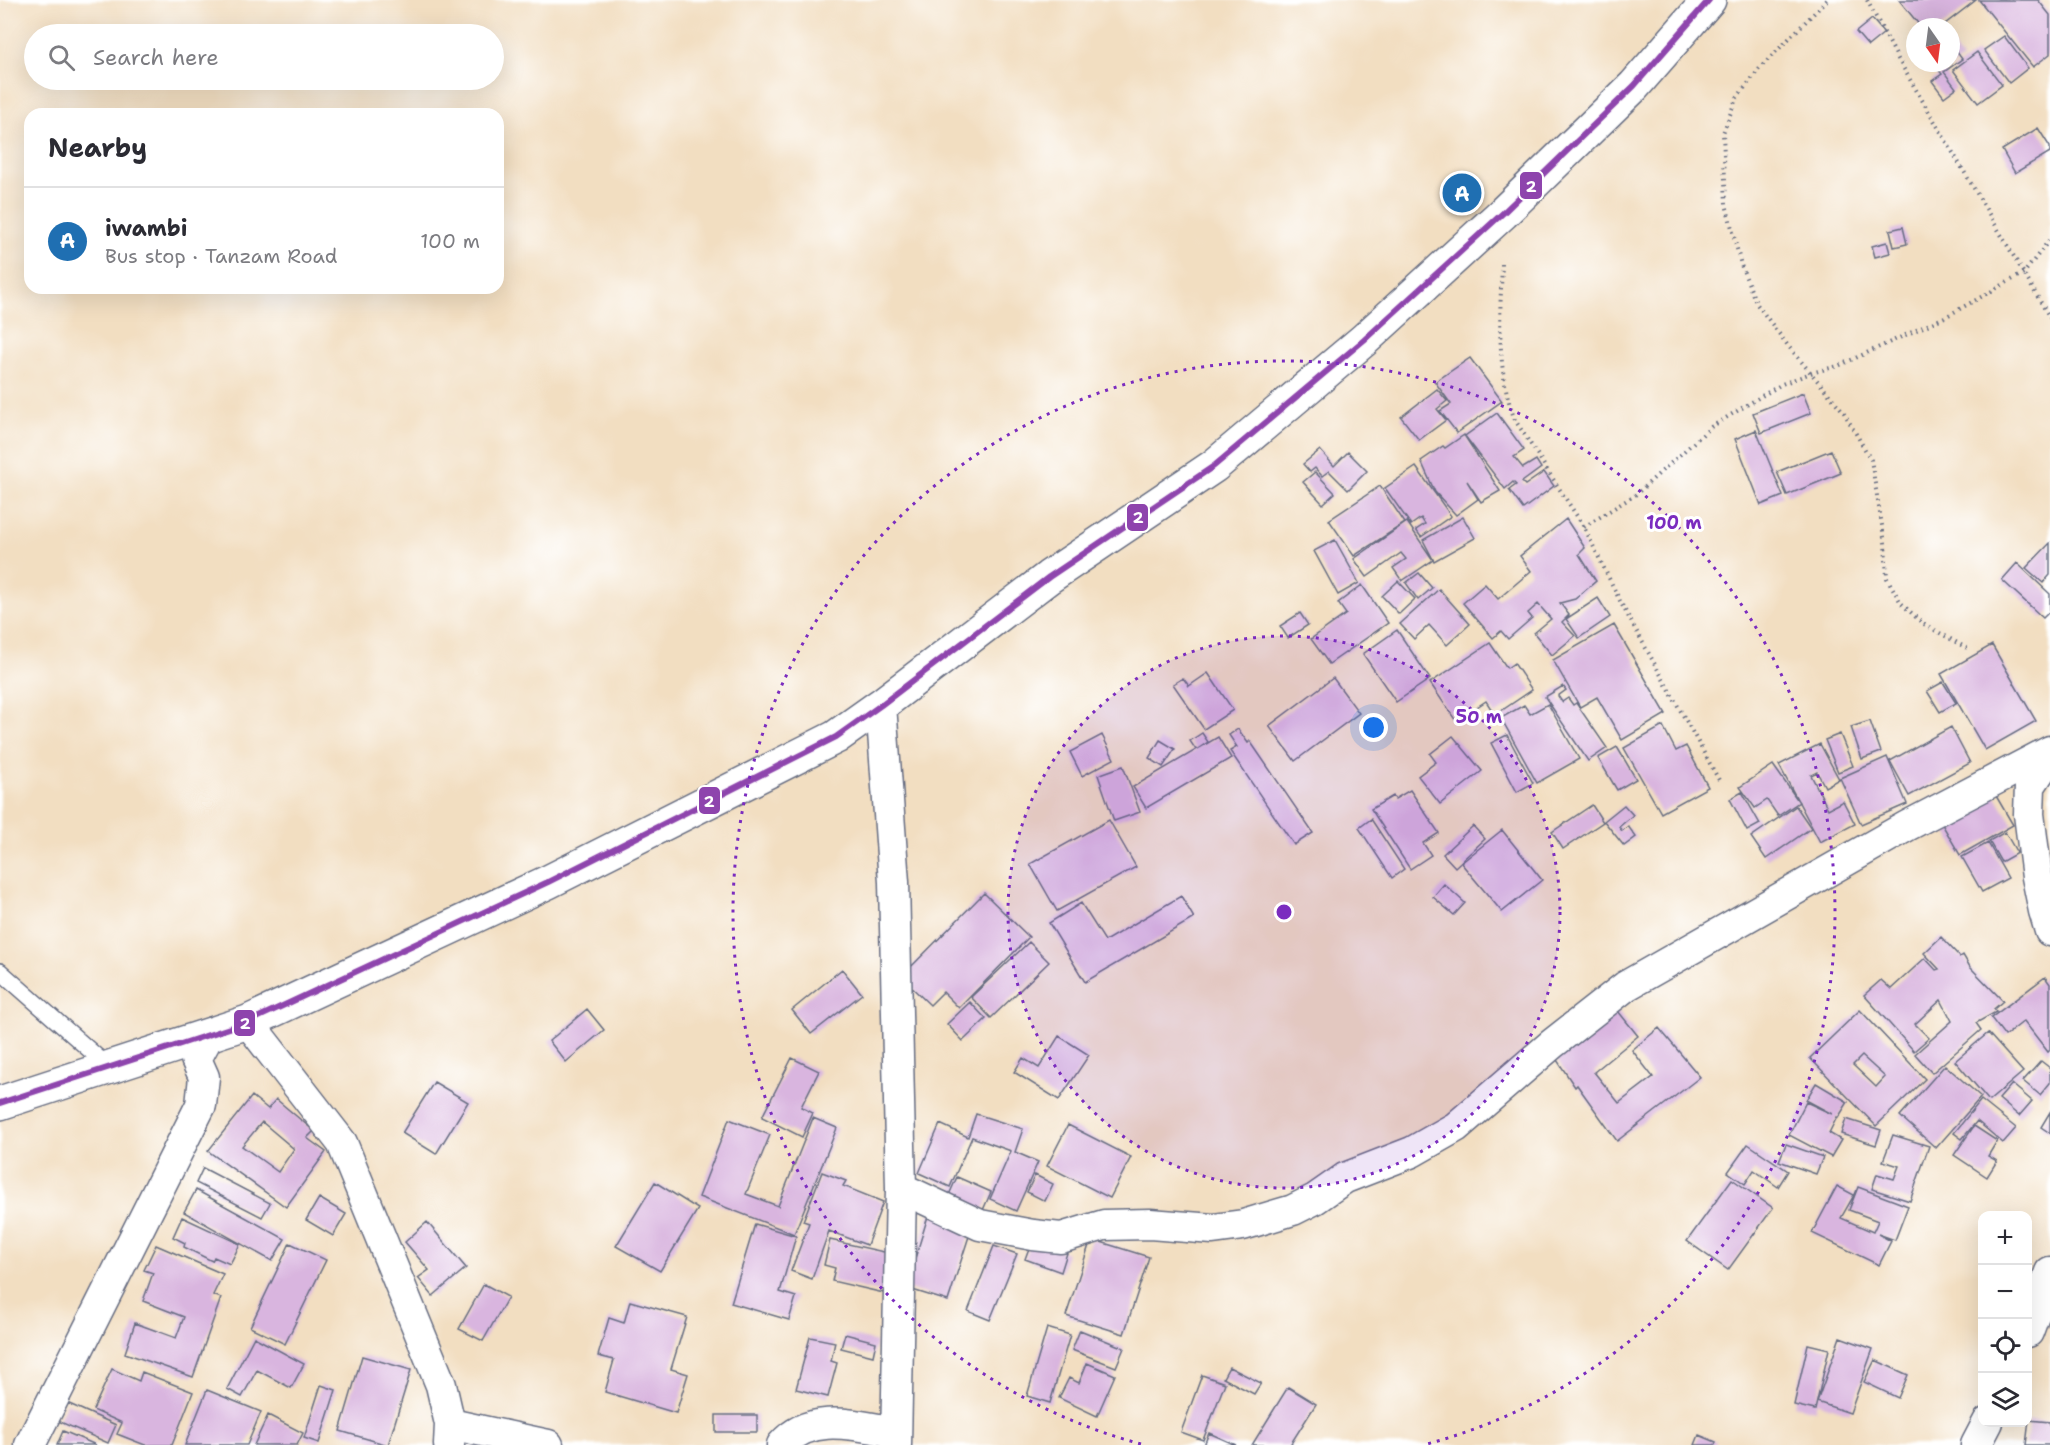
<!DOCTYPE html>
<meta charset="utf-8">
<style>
:root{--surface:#fff;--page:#f2f2f3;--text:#2b2b33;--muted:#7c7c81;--line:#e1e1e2;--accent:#1f6fb2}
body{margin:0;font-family:"Shantell Sans",sans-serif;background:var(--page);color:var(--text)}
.controls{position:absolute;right:18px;bottom:18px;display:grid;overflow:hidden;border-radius:12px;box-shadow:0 6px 24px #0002}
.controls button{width:54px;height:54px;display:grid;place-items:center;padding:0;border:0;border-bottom:2px solid var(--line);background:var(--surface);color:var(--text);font:30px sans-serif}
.compass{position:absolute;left:1906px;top:18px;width:54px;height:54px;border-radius:50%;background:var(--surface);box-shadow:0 6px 24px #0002;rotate:166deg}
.you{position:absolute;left:1374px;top:728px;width:21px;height:21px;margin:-15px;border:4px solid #fff;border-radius:50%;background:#1a73e8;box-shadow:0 0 0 9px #1a73e833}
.badge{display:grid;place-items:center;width:39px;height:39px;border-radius:50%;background:var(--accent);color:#fff;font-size:20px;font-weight:700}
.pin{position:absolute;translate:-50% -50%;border:3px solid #fff;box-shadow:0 2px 6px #0006}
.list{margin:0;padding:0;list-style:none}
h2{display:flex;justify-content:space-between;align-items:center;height:78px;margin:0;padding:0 24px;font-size:26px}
h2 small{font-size:20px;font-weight:400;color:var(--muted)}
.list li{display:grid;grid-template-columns:39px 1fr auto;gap:18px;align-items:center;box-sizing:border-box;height:108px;padding:0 24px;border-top:2px solid var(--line)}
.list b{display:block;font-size:22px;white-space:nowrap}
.list p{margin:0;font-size:20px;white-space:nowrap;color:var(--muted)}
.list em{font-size:20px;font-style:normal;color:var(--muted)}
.icon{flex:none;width:33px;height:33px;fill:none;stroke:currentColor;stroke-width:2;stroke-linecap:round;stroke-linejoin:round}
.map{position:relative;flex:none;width:2050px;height:1445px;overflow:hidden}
.search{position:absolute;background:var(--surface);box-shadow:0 6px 24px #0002;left:24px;top:24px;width:480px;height:66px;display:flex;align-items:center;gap:15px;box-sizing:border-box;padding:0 21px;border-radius:33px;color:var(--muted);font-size:22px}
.panel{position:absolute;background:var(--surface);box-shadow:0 6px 24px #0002;left:24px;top:108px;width:480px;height:186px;border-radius:18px}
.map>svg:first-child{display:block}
.building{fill:#d9b5df;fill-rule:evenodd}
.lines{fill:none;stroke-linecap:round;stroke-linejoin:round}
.lane-casing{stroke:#666c81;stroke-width:18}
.street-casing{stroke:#666c81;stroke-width:33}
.highway-casing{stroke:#666c81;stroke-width:36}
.path{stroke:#666c81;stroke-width:4;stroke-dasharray:1.5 4.5;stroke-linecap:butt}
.lane{stroke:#fff;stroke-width:15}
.street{stroke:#fff;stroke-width:30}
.highway{stroke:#fff;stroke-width:33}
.bus-1-casing{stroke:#fff;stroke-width:10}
.bus-1{stroke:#8e44ad;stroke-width:6}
.ring{fill:none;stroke:#7b2cbf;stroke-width:3;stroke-dasharray:3 6}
.centre{fill:#7b2cbf;stroke:#fff;stroke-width:3}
.ring-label{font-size:18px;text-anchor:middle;font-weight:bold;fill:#7b2cbf;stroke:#fff;stroke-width:6;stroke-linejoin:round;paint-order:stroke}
.line-badge{stroke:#fff;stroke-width:2}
.badge-label{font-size:16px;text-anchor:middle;font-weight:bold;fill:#fff}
</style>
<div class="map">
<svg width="2050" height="1445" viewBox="0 0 2050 1445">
<rect width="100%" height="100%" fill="#fff"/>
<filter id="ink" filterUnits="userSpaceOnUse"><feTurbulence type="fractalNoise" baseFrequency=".0167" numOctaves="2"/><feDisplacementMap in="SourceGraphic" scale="12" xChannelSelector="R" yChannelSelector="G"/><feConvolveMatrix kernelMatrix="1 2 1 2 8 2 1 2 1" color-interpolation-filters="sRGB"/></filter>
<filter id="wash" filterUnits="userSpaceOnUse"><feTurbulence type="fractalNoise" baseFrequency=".008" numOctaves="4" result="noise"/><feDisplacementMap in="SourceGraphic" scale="24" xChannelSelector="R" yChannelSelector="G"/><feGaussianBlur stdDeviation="1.35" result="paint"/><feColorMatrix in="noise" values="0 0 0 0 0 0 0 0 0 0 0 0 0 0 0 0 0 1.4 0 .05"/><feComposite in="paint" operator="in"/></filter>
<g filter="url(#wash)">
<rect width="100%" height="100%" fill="#f2dec1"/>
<g id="blocks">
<!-- building -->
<path class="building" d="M1899,0H1976L1941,27H1921Z
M1979,0H2038L2050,15V54L2033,67Z
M1872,19L1884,33L1868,46L1856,32Z
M2004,36L2028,68L2009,83L1984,50Z
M1951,44L1962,59L1944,72L1956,88L1944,97L1932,81L1942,74L1933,63H1951Z
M1977,52L2002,85L1978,103L1953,70Z
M2038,128L2050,147V152L2015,173L2002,150Z
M1903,227L1907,244L1894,247L1890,230Z
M1887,242L1890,253L1875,257L1872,246Z
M1470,358L1502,401L1457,433L1440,411L1451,404L1435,382Z
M1437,389L1447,401L1437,409L1446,420L1419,440L1401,417Z
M1803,393L1811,413L1761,433L1753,413Z
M1497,413L1524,450L1514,457L1523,468L1536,460L1541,468L1522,482L1525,485L1544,472L1554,486L1523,509L1509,490L1516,485L1513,482L1505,489L1465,436Z
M1756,430L1783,496L1761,505L1735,439Z
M1464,435L1500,491L1481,502L1467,481L1478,499L1456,515L1435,492L1421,461L1443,446L1445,448Z
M1320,450L1334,466L1348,452L1367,471L1348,490L1329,471L1322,476L1315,468L1310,472L1303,464Z
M1831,450L1841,473L1787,495L1777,472Z
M1416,467L1451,516L1421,537L1416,530L1425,524L1421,518L1411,525L1385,488Z
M1315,472L1335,493L1323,504L1303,482Z
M1380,486L1405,523L1354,556L1329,520Z
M1463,517L1475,538L1434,561L1423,540Z
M1566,519L1585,548L1579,554L1596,581L1575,599L1560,603L1569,615L1562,622L1575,636L1552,655L1534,633L1551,619L1538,604L1528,613L1532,618L1508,639L1501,631L1493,638L1463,603L1485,584L1498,599L1531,571L1520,556Z
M1407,522L1433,560L1402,581L1393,568L1406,559L1401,553L1367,577L1354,559Z
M1335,540L1359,583L1338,595L1314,551Z
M2050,543V575L2043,583L2026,568Z
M2017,563L2050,594V611L2043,618L2002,580Z
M1419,573L1432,588L1418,600L1406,583Z
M1398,581L1415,599L1399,614L1382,596Z
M1362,585L1388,623L1329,664L1311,639L1346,614L1338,603Z
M1439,589L1470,624L1447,645L1429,625L1414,639L1400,624Z
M1598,598L1610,617L1579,638L1566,619Z
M1300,613L1308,625L1288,638L1280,626Z
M1614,625L1666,714L1622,740L1597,697L1580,707L1553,660Z
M1397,630L1430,679L1396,702L1363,654Z
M1490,643L1507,668L1514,663L1532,690L1495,715L1486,701L1456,721L1430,683Z
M1992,645L2036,721L1985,750L1941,674Z
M1208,673L1233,710L1204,729L1173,684L1183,678L1189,686Z
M1333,678L1359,713L1295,761L1269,726Z
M1943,682L1956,703L1940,712L1927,691Z
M1563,686L1566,690L1558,696L1562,702L1568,698L1573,705L1576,703L1607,748L1588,761L1545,697Z
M1548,704L1579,759L1537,783L1501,718L1524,705L1530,714Z
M1870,721L1881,752L1862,759L1851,727Z
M1663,726L1676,751L1686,746L1708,787L1661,813L1624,748Z
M1951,727L1970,763L1909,796L1890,761Z
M1238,729L1248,743L1250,741L1313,833L1294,845L1230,751L1237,747L1229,735Z
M1202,733L1208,742L1196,750L1190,741Z
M1840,734L1853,766L1838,772L1825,740Z
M1102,735L1114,759L1082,776L1070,752Z
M1507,735L1533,783L1517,792L1491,743Z
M1453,736L1482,771L1440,804L1418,776L1436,762L1430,754Z
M1218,737L1231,758L1146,808L1133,787Z
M1160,740L1175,749L1163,767L1149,758Z
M1820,744L1839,779L1825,787L1817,772L1811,775L1828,809L1843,801L1855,824L1820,842L1779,765Z
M1617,747L1636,779L1617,790L1598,758Z
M1887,757L1907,804L1861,824L1840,778Z
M1773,765L1799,802L1778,816L1767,800L1755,808L1740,787Z
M1123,766L1140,812L1114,821L1098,775Z
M1992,789L2013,825L1960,855L1939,819Z
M1410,790L1439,833L1423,843L1431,855L1410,869L1371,809L1393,796L1395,799Z
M1742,792L1760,824L1747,831L1730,799Z
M1592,805L1603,822L1563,849L1552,832Z
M1624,805L1633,815L1619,827L1622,831L1628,826L1636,837L1624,846L1604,821Z
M1796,806L1811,828L1766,859L1751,837Z
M1371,819L1404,869L1392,878L1359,828Z
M1109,820L1136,867L1057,911L1030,864Z
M1473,826L1485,839L1455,867L1443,854Z
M1502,830L1542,880L1502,912L1461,863Z
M2005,832L2017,853L2001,862L1989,841Z
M1988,843L2008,878L1982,892L1962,857Z
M1444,884L1465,903L1454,915L1433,897Z
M984,893L1029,937L959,1008L943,992L930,1005L901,977Z
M1181,896L1194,918L1085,982L1049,923L1081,903L1105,941Z
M1941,937L1960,957L1963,955L1970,967L2003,1001L1994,1009L1996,1012L1976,1023L1981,1030L1932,1073L1915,1054L1952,1021L1941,1000L1915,1024L1929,1038L1914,1051L1864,995L1881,980L1891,989L1925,958L1936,970L1939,969L1924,953Z
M1029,942L1049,962L991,1018L971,997Z
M842,969L862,994L811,1034L792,1010Z
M2045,977L2050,984V1050L2048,1052L2024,1021L2005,1036L1991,1018Z
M970,1002L986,1019L963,1041L947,1024Z
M1614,1006L1638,1036L1594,1072L1619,1103L1653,1077L1632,1050L1659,1028L1700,1077L1617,1141L1577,1085L1575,1087L1553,1054Z
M587,1009L604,1030L566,1062L549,1041Z
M1860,1010L1925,1079L1876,1126L1810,1058ZM1862,1056L1885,1077L1876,1087L1853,1065Z
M1988,1033L2023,1072L1989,1101L1955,1061Z
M1059,1036L1089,1055L1059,1100L1014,1072L1023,1058L1039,1068Z
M792,1058L819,1071L801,1107L813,1113L802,1137L762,1117Z
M2041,1061L2050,1068V1083L2040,1095L2023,1081Z
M1945,1065L1981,1097L1936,1148L1900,1116Z
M434,1082L468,1102L436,1154L402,1133Z
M1816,1083L1848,1102L1838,1118L1837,1117L1829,1133L1841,1140L1831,1157L1789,1135L1806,1102L1832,1114L1806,1100Z
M2012,1084L2032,1101L2019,1116L1999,1099Z
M252,1096L268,1109L276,1099L314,1131L307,1138L326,1152L286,1207L208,1151ZM262,1122L294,1149L278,1172L242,1146Z
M1981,1100L2016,1128L2003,1143L1977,1121L1962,1139L1954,1133Z
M2050,1112V1133L2041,1127Z
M976,1114L1023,1129L1015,1152L1038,1162L1016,1211L990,1199L1011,1151L972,1137L950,1187L919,1173L940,1124L968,1137Z
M813,1118L837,1128L794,1234L699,1197L729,1119L770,1135L746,1194L778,1206Z
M1846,1119L1881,1130L1876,1145L1841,1134Z
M1068,1125L1131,1157L1110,1198L1047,1166Z
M1974,1126L1997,1141L1988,1156L1997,1161L1987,1177L1954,1155Z
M1893,1135L1929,1146L1910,1201L1872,1189L1877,1174L1894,1179L1899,1166L1883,1161Z
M1748,1144L1788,1171L1778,1187L1754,1170L1745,1184L1728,1172Z
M1786,1144L1823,1157L1816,1174L1779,1161Z
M203,1168L270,1203L262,1217L196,1183Z
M822,1172L846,1181L843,1186L883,1202L867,1245L829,1231L812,1279L791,1271L809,1223L803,1221Z
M1035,1175L1053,1184L1045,1201L1027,1192Z
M957,1177L991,1192L983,1210L949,1195Z
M1732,1179L1773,1208L1728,1270L1687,1241Z
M655,1182L698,1209L660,1271L616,1246Z
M1837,1186L1854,1195L1841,1218L1873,1232L1878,1221L1849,1210L1858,1187L1908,1206L1895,1240L1878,1234L1891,1241L1879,1265L1812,1233Z
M196,1190L285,1239L272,1261L184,1212Z
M319,1198L346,1214L333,1236L306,1220Z
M929,1213L972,1227L948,1301L906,1288Z
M182,1217L240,1244L230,1264L214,1257L212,1261L184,1247L185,1243L173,1237Z
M427,1222L466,1268L433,1296L418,1278L429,1270L405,1242Z
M755,1224L796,1236L780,1292L796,1297L789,1320L731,1303Z
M1091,1239L1149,1257L1124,1334L1066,1316Z
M830,1240L893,1254L884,1293L832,1281L835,1268L824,1265Z
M1032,1240L1067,1253L1061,1272L1025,1259Z
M290,1243L326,1260L285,1344L250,1327Z
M156,1245L223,1274L213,1295L221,1298L193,1377L125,1353L135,1323L176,1338L184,1317L143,1301L153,1273L144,1270Z
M994,1246L1017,1254L990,1320L968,1311Z
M484,1284L508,1297L483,1341L459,1329Z
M630,1301L687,1317L671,1369L688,1374L676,1413L605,1392L614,1360L598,1356L609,1318L624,1323Z
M1047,1328L1070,1335L1050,1403L1027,1396Z
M1080,1330L1124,1348L1116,1367L1072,1350Z
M845,1334L876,1342L873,1356L841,1348Z
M254,1337L304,1364L291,1388L257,1370L242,1397L227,1389Z
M810,1337L835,1342L831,1361L837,1363L828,1397L796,1389Z
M1840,1337L1873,1349L1850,1413L1817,1402Z
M1808,1344L1829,1349L1815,1410L1794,1405Z
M362,1356L411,1370L388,1445L340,1431Z
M1875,1360L1908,1375L1898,1398L1864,1382Z
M1087,1363L1115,1375L1097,1416L1059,1398L1069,1378L1079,1383Z
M1229,1367L1261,1383L1254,1394L1223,1378Z
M112,1369L139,1381L142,1372L193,1392L172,1445H145L117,1434L122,1423L93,1410Z
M1202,1375L1225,1383L1203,1440L1181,1432Z
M321,1385L336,1390L319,1443L304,1438Z
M1288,1387L1316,1404L1290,1445H1252Z
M207,1390L261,1412L247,1445H185Z
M67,1403L116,1425L108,1443L58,1421Z
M268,1415L303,1433L297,1445H254Z
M716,1415H757V1432H716Z
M2029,1420L2050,1422V1445H2026Z
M63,1431L96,1445H57Z
M1209,1433L1236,1445H1204Z
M1699,1435L1716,1442L1715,1445H1695Z"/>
</g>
</g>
<g filter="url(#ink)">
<use href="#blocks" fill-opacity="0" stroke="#666c81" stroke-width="1.5"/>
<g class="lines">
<defs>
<path id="lane" d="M0,971L110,1068"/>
<path id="street" d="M881,705L894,882L901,1188L896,1445
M2050,756L2030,786L2029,814L2037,877L2044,911L2050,931
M248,1022L342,1143L441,1385L450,1424L449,1445
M901,1188L980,1225L1033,1235L1061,1238L1104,1225L1150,1224L1213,1229L1243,1225L1293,1210L1315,1199L1345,1178L1412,1152L1456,1127L1552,1044L1626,986L1907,826L2050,751
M2028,1332L2050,1272
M450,1424L548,1445
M30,1445L201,1105L204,1077L196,1059L209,1035
M782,1445C811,1411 858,1426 896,1432
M1976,1445L1988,1422"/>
<path id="highway" d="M0,1103L248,1022L548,882L836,737L881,705L1049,577L1214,466L1364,340L1503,213L1634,86L1709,0"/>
</defs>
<!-- lane casing -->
<use href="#lane" class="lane-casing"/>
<!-- street casing -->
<use href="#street" class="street-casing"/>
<!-- highway casing -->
<use href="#highway" class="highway-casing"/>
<!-- path -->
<path class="path" d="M1827,0L1760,68L1736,99L1723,133L1726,204L1741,265L1756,303L1789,347L1843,411L1871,460L1885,543L1887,578L1901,603L1922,623L1970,650
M1867,0L1898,59L2050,318
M1502,264C1500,315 1496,371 1515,420L1584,527L1622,605L1719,780
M1584,527L1635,495L1711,427L1760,397L1782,384L1811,373L1838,366L1947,316L2024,273L2050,239"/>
<!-- lane -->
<use href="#lane" class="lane"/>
<!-- street -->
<use href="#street" class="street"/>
<!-- highway -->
<use href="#highway" class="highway"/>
<defs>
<path id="bus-1" d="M0,1103L248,1022L548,882L836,737L881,705L1049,577L1214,466L1364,340L1503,213L1634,86L1709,0"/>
</defs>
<!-- bus-1 casing -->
<use href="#bus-1" class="bus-1-casing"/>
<!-- bus-1 -->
<use href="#bus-1" class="bus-1"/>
</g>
</g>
<!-- distance rings -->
<circle cx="1284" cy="912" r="276" fill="#7b2cbf" fill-opacity=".12"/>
<g class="ring">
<circle cx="1284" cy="912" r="276"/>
<path d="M1141 1444A551 551 0 1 1 1427 1444"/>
</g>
<circle cx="1284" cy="912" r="9" class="centre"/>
<g class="ring-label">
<text x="1674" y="529">100 m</text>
<text x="1479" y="723">50 m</text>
</g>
<g class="line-badge">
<rect x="1519" y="171" width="24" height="29" rx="6" fill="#8e44ad"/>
<rect x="1126" y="503" width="23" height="29" rx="6" fill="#8e44ad"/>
<rect x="698" y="786" width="23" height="29" rx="6" fill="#8e44ad"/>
<rect x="233" y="1009" width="23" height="28" rx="6" fill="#8e44ad"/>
</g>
<g class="badge-label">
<text x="1531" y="192">2</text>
<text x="1138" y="523">2</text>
<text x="709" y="807">2</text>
<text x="245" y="1029">2</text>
</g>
</svg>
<div class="controls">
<button>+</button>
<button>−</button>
<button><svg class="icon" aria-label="locate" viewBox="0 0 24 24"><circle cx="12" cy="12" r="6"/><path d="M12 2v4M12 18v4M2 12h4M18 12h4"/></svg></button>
<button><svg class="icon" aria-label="layers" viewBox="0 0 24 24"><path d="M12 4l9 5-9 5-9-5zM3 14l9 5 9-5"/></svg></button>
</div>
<svg class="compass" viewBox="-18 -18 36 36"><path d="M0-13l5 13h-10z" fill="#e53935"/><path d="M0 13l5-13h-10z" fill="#7c7c81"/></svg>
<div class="you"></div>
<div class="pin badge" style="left:1462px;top:193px">A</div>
<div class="search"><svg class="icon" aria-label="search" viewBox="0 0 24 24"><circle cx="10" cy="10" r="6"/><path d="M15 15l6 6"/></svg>Search here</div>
<section class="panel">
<h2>Nearby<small></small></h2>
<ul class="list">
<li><span class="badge">A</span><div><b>iwambi</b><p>Bus stop · Tanzam Road</p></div><em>100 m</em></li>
</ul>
</section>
</div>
